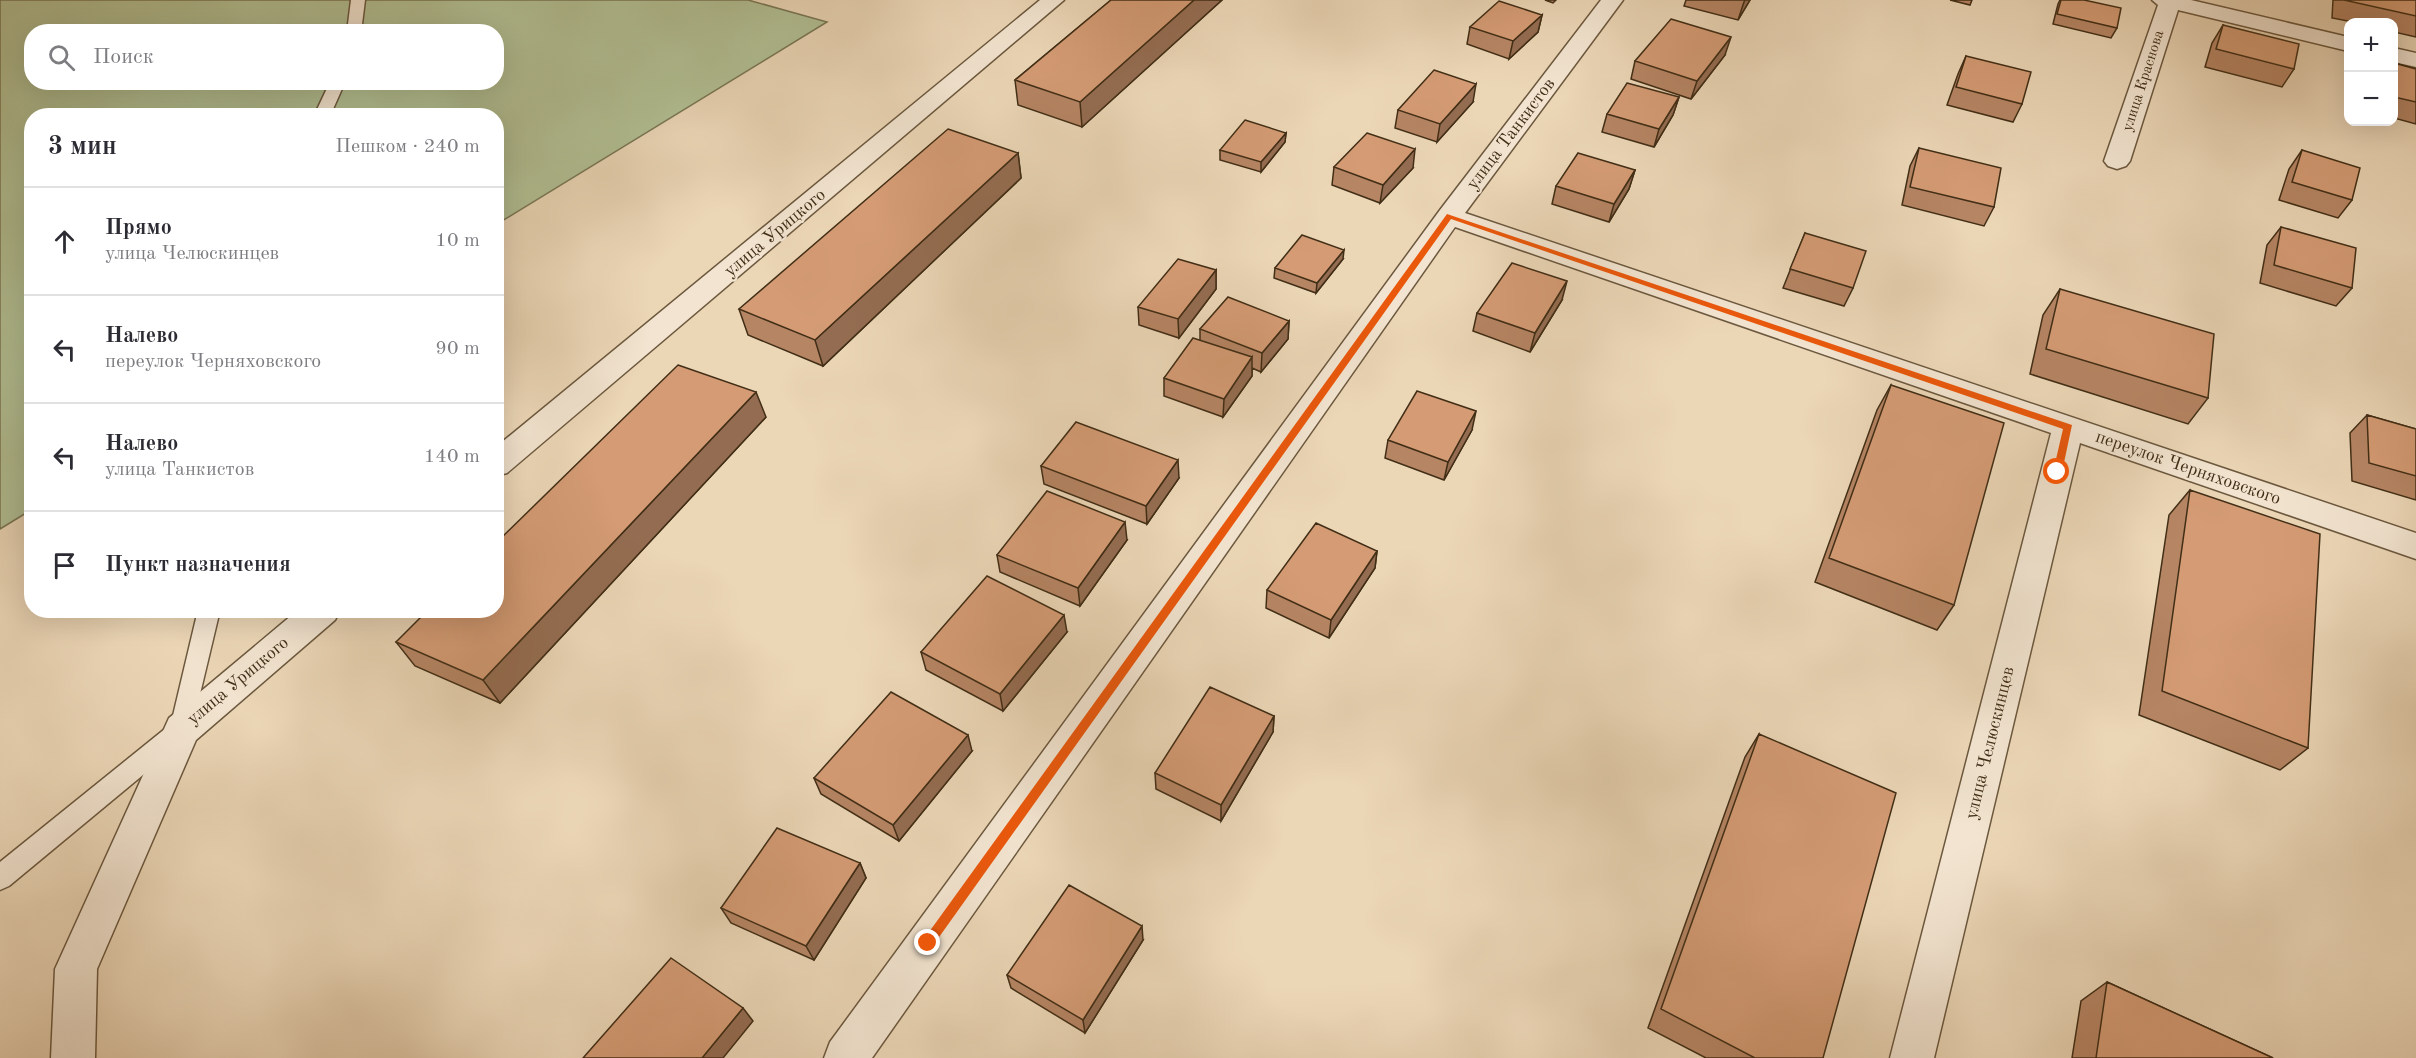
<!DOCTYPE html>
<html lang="ru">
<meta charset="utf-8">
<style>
:root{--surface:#fff;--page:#f2f2f3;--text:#2b2b33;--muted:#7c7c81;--line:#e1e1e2}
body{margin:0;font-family:"Old Standard TT",serif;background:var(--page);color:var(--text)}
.controls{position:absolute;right:18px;top:18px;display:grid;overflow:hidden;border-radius:12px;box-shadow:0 6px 24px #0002}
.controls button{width:54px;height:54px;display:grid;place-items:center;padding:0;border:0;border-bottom:2px solid var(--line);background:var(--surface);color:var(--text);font:30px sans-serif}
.stop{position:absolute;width:18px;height:18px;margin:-14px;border:4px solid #ea580c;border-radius:50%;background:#fff}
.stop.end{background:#ea580c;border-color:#fff;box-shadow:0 2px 6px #0008}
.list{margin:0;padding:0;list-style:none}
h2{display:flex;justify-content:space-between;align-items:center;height:78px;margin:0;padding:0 24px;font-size:26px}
h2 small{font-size:20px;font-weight:400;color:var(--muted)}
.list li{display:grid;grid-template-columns:39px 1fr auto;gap:18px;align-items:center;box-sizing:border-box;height:108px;padding:0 24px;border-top:2px solid var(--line)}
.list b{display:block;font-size:22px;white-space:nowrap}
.list p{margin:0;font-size:20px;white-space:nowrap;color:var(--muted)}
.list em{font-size:20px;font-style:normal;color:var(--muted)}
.icon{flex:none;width:33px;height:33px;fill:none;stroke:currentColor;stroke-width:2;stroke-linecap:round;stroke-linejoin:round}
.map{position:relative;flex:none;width:2416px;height:1058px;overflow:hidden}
.search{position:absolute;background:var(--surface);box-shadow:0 6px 24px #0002;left:24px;top:24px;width:480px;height:66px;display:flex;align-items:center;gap:15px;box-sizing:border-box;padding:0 21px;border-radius:24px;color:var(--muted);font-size:22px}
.panel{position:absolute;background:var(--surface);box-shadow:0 6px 24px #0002;left:24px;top:108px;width:480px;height:510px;border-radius:24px}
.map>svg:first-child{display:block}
.green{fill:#b1bf93;stroke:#797654;stroke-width:1.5;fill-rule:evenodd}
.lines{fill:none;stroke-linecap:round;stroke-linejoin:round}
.lane-casing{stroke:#6c583e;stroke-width:3}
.street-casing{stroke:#6c583e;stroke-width:3}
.lane{fill:#f2e4d0;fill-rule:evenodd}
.street{fill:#f2e4d0;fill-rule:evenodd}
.wall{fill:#b68564;stroke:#412e16;stroke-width:1.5}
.shaded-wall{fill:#946c51;stroke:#412e16;stroke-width:1.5}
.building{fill:#d49b74;stroke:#412e16;stroke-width:1.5}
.route{fill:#ea580c}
.labels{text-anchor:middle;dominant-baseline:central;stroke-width:4.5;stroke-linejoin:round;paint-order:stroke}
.far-street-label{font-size:15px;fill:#412e16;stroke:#f2e4d0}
.street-label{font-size:18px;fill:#412e16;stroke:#f2e4d0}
</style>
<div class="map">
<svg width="2416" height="1058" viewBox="0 0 2416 1058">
<rect width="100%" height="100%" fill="#ebd6b6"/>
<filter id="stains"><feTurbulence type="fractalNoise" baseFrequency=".00333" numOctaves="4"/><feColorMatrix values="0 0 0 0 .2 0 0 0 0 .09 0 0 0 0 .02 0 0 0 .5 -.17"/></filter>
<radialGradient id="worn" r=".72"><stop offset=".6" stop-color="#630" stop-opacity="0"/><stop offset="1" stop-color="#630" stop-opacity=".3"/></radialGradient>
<!-- green -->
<path class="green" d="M0,0H748L827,22L497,224L496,116H32L31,510L0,529ZM32,32H496V82H32Z"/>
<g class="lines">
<defs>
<path id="lane" d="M351,0H365L361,32H347Z
M330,82H345L330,116H314Z
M198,610H220L190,736L9,886L0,890V862L171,724Z"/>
<path id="street" d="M1040,0H1064L507,473L496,476V447Z
M1601,0H1623L1465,213L2416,533V559L2080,443L1934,1058H1890L2051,433L1455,227L872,1058H824L830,1042L1440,210Z
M2152,0H2191L2348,37V51L2178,10L2130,161L2126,166L2117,169L2108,166L2104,161L2158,5Z
M2394,48L2416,53V67L2394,62Z
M298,610H340L335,620L196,740L97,969L95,1058H51L55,969L169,718Z"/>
</defs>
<!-- lane casing -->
<use href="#lane" class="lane-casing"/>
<!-- street casing -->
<use href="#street" class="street-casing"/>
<!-- lane -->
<use href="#lane" class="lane"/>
<!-- street -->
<use href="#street" class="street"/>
</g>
<!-- wall -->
<path class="wall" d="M1111,0H1222L1082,127L1018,105L1015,80Z
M1545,0H1556L1553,3Z
M1686,0H1750L1738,20L1684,6Z
M1950,0H1972L1970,5Z
M2060,0H2084L2117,28L2111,38L2053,24L2058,4Z
M2333,0H2416V37L2394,32V22H2353L2332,18Z
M1542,15L1538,32L1509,59L1467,44L1470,27Z
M2223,25L2294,69L2282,87L2205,67L2212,43Z
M1725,55L1691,99L1631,79L1635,61Z
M1966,56L2022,104L2013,122L1947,105L1958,74Z
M2394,63L2416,69V124L2394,118Z
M1679,97L1673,115L1654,147L1602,132L1607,114Z
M1473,102L1437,142L1395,128L1398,110Z
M1286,133L1285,142L1261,172L1220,160V150Z
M1919,148L1994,207L1984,226L1902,205L1910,166Z
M2302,150L2352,200L2338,218L2279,200L2289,169Z
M1018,153L1021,178L823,366L748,335L739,309Z
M1334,167L1413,168L1380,203L1332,185Z
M1635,170L1629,189L1609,222L1552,204L1556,186Z
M2281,227L2352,288L2336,306L2260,283L2267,245Z
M1805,233L1853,288L1844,306L1783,288Z
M1343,259L1316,293L1274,278L1275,268Z
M1216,270V289L1179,338L1139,325L1138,307Z
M2060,289L2208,398L2188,424L2030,374L2043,315Z
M1562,300L1530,352L1473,331L1477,313Z
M1289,321L1288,339L1261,372L1252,368V376L1223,417L1164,396V378L1200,340V329Z
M1891,385L1954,605L1937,630L1815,582L1877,410Z
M2367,415L2416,429V500L2352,481L2350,433Z
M766,417L500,703L415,666L396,642Z
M1472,430L1444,480L1385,458L1388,440Z
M1041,466L1179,478L1147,524L1044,484Z
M2190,490L2308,748L2280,770L2139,715L2169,515Z
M1127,540L1080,606L1000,572L997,555Z
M1377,551L1375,568L1329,638L1266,608L1267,590Z
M1067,632L1003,711L926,670L921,652Z
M1274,716L1273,732L1221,821L1156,789L1155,773Z
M1759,734L1823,1058H1706L1648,1028L1745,757Z
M972,751L899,841L821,794L814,778Z
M860,863L866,878L814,960L731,923L721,908Z
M1143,940L1085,1033L1011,988L1007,975Z
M2107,982L2273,1058H2072L2081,1001Z"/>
<!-- shaded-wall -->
<path class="shaded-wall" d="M1194,0H1222L1082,127L1080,102Z
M1745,0H1750L1738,20L1744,2Z
M1542,15L1538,32L1509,59L1513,41Z
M1731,37L1725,55L1691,99L1697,81Z
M1476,84L1473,102L1437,142L1440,124Z
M1679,97L1673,115L1654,147L1659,129Z
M1286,133L1285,142L1261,172V162Z
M1415,149L1413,168L1380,203L1383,185Z
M1018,153L1021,178L823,366L815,340Z
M1635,170L1629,189L1609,222L1614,204Z
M1344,250L1343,259L1316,293L1317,283Z
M1216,270V289L1179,338L1178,319Z
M1567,281L1562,300L1530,352L1535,333Z
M1289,321L1288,339L1261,372L1262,353Z
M1252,357V376L1223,417L1224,399Z
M756,392L766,417L500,703L483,680Z
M1476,411L1472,430L1444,480L1448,462Z
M1178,460L1179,478L1147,524L1146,506Z
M1125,522L1127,540L1080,606L1078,588Z
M1377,551L1375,568L1329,638L1331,620Z
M1064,615L1067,632L1003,711L1000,694Z
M1274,716L1273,732L1221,821V805Z
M968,735L972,751L899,841L893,825Z
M860,863L866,878L814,960L806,946Z
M1142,926L1143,940L1085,1033L1083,1020Z
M743,1008L753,1021L723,1058H702Z"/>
<!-- building -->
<path class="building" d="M1111,0H1194L1080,102L1015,80Z
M2061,0H2084L2121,8L2117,28L2057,14Z
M2344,0H2416V16Z
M1499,1L1542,15L1513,41L1470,27Z
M1671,19L1731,37L1697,81L1635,61Z
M2223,25L2299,44L2294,69L2216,49Z
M1966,56L2031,72L2022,104L1956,87Z
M2394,63L2416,69V102L2394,97Z
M1434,70L1476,84L1440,124L1398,110Z
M1627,83L1679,97L1659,129L1607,114Z
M1245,120L1286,133L1261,162L1220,150Z
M948,129L1018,153L815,340L739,309Z
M1367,133L1415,149L1383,185L1334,167Z
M1919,148L2001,168L1994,207L1910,187Z
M2302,150L2360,168L2352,200L2292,182Z
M1578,153L1635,170L1614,204L1556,186Z
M2281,227L2356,248L2352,288L2274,265Z
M1805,233L1866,251L1853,288L1790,269Z
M1302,235L1344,250L1317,283L1275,268Z
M1178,259L1216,270L1178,319L1138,307Z
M1512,263L1567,281L1535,333L1477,313Z
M2060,289L2214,334L2208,398L2046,349Z
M1228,297L1289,321L1262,353L1200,329Z
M1193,338L1252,357L1224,399L1164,378Z
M678,365L756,392L483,680L396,642L428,610H496V543Z
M1891,385L2004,423L1954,605L1829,558Z
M1417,391L1476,411L1448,462L1388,440Z
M2367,415L2416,429V476L2369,463Z
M1076,422L1178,460L1146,506L1041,466Z
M2190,490L2320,534L2308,748L2162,691Z
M1047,491L1125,522L1078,588L997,555Z
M1316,523L1377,551L1331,620L1267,590Z
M987,576L1064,615L1000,694L921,652Z
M1210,687L1274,716L1221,805L1155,773Z
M891,692L968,735L893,825L814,778Z
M1759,734L1896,793L1823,1058H1755L1661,1009Z
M777,828L860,863L806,946L721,908Z
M1069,885L1142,926L1083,1020L1007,975Z
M671,958L743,1008L702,1058H583Z
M2107,982L2273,1058H2096Z"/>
<!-- route -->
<path class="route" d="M1447,214L2072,425L2062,472L2057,476L2053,472L2063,429L1451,219L932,947H924L922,943L924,939Z"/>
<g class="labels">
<!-- far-street labels -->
<g class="far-street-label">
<text transform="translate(2144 81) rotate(-72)">улица Краснова</text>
</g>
<!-- street labels -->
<g class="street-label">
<text transform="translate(1511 134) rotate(-53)">улица Танкистов</text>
<text transform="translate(775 233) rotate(-40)">улица Урицкого</text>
<text transform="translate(2188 468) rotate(19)">переулок Черняховского</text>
<text transform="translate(238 681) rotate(-40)">улица Урицкого</text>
<text transform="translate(1990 743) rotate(-76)">улица Челюскинцев</text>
</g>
</g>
<rect width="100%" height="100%" filter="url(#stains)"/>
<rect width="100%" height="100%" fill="url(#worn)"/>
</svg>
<div class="controls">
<button>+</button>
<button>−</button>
</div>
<div class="stop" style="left:2057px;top:472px"></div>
<div class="stop end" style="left:928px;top:943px"></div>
<div class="search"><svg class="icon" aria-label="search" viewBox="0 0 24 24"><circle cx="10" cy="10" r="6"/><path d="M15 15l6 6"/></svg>Поиск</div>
<section class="panel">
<h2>3 мин<small>Пешком · 240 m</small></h2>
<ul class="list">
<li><svg class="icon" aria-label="ahead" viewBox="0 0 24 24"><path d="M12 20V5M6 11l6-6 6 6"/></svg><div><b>Прямо</b><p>улица Челюскинцев</p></div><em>10 m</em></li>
<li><svg class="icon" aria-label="left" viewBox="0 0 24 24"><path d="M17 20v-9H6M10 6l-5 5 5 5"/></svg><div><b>Налево</b><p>переулок Черняховского</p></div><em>90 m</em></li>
<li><svg class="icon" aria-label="left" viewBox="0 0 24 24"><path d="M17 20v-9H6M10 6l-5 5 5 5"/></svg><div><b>Налево</b><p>улица Танкистов</p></div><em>140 m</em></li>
<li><svg class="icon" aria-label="arrive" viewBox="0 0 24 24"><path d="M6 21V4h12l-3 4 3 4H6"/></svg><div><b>Пункт назначения</b></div></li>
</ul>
</section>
</div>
